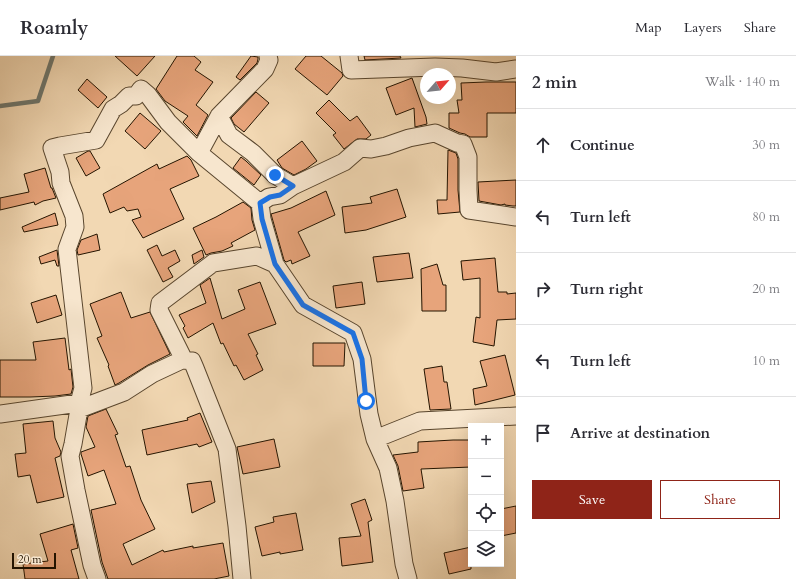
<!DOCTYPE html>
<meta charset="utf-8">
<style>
:root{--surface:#fff;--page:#f7f7f7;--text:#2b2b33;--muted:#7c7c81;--line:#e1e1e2;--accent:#8f2418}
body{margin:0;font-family:Cardo,serif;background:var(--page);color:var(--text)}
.controls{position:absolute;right:12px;bottom:12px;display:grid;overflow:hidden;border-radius:0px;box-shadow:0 4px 16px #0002}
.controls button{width:36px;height:36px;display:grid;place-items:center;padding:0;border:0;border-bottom:1px solid var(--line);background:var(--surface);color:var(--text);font:20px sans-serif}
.compass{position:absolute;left:420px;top:12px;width:36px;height:36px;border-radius:50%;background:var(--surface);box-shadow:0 4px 16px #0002;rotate:62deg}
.scale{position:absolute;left:12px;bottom:10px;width:44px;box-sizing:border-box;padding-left:4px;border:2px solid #241400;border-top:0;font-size:11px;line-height:14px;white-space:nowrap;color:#241400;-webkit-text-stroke:3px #f7e6ce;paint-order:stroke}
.stop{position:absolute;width:12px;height:12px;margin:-9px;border:3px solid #1a73e8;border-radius:50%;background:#fff}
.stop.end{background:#1a73e8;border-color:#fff;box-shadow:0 1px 4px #0008}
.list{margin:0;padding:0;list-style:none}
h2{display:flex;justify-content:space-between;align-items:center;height:52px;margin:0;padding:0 16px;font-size:17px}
h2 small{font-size:13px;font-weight:400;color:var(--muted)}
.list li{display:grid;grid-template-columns:26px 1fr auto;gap:12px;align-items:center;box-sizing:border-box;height:72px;padding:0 16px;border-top:1px solid var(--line)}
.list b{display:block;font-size:15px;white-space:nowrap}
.list em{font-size:13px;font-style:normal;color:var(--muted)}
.actions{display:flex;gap:8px;padding:12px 16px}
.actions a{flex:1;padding:9px 0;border:1px solid var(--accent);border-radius:0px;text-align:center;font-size:14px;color:var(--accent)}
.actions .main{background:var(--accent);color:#fff}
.icon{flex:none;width:22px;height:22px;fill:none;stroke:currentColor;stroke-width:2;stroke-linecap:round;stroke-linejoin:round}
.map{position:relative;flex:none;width:516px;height:523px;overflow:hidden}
header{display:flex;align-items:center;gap:24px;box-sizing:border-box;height:56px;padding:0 20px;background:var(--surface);border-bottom:1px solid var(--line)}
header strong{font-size:19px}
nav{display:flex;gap:22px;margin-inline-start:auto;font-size:14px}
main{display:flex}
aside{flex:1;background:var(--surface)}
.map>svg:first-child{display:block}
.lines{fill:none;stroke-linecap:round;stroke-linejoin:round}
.stream{stroke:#6d766d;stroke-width:4.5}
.building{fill:#e7a47b;stroke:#241400}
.minor-casing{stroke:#58452d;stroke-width:19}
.minor{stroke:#f7e6ce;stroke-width:17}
.route{stroke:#1a73e8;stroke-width:5}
</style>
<header>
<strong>Roamly</strong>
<nav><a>Map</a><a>Layers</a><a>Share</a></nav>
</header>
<main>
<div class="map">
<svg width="516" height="523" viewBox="0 0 516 523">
<rect width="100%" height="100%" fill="#f2d8b3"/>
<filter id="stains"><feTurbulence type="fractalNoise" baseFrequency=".005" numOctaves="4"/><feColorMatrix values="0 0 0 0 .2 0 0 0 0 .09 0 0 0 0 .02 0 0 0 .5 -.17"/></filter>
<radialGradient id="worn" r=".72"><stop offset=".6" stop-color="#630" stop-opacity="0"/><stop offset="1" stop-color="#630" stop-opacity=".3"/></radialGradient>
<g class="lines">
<!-- stream -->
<path class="stream" d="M0,50L38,45L53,0"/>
</g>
<!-- building -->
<path class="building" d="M115,0H155L137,20Z
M177,0H194L201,6L195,14L213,26L196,49L208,59L197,80L183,66L188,60L165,45L156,33Z
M251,0L258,1V3L257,7L240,24L236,21Z
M306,0H321L342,17L343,20L327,39L295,13Z
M364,0H400L401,2L365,4Z
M412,22L426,61L427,68L415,71L414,52L396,59L386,32Z
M87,23L107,41L98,52L78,34Z
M486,26H516V57H487V81H470L465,78L460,77L449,72V57H459L457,44H462L461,27Z
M256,36L269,47L244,76L234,68L231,62Z
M329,44L350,65L357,60L371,79L366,83H357L344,93L333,79L336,77L316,57Z
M140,57L161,75L145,93L125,75Z
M302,85L317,105L306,113L294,119L282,112L277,104Z
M448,94L456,97L458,103V134L460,156L438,158L437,144H447Z
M88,95H90L100,112L86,120L76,102Z
M187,100L191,104L199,120L170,133L184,163L143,182L132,164L141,161L138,153L127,155L124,151L110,157L103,138L157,108L159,113Z
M241,101L246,105L261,119L254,129L233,112Z
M45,112L51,132H52L56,142L43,145L35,149L34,146L0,154V142L29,136L24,118Z
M516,124V150H513L505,149V148L501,149L479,145L478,126Z
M397,133L406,161L366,174L345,177L342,151L372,147L370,141Z
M326,135L335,159L298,176L310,200L292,208L291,204L286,206L284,204L271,158L291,152Z
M243,146L251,152L252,164L255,174L231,187L233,190L222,195L211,197L206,199L193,172L216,161Z
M55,157L58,169L24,176L22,171Z
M97,178L100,194L78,199L77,194L81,184Z
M157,189L162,200L175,194L180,205L168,212L173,221L163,226L147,194Z
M57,194L59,210H57L55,204L41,208L39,201Z
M202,194L204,201L194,208L192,199Z
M409,197L413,222L377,226L373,201Z
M495,202L498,236H507V238L516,237V263L497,264L494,290L473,286L476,261L480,262V222L463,224L461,205Z
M437,208L443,229H446V255H422L421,213Z
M210,222L222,263L245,253L238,234L260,226L276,268L248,278L258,298L256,299L263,314L244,324L236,309L234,310L223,287L221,288L213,267L188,282L183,272L185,270L179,259L206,247L200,229Z
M362,226L365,248L336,252L333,230Z
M121,236L131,262L150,256L170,298L148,309L119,327L115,329L108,310L109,309L97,282L102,280L90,248Z
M56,239L62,259L37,267L31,247Z
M65,282L69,314L71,313L73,331L71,338L55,340L30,341H0V304H36L33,286Z
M313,287H345L344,310H313Z
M505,299L515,339L475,349L473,333L487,330L480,305Z
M442,310L444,326H447L451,353L430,354L424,313Z
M106,353L118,378L115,379L126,411L130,410L141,444L155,473L123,488L132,509L163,494L164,496L193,490V492L223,487L229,520L214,523H108L102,506L91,454L116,448L104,414L88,420L81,398V396L95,391L86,371L88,360Z
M200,357L212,386L199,391L197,388L147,399L142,374L188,364L187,362Z
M53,365L55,382L61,396L60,400L55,402L64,441L37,447L30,419L18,421L15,398L26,397L23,368Z
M274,383L280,411L243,418L237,391Z
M453,384H471V411L421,413L424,432L403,435L398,410L393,399L418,396V386Z
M211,425L215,446L192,457L187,428Z
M365,443L372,464L368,466L373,506L342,510L339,482L361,480L351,448Z
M516,450V477L501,480V453Z
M296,457L303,494L280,498V496L262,500L255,471L274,466L273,461Z
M73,468L78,492L71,494L79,523H25L23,508L48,505L40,478Z
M471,491V513L449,518L444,497Z"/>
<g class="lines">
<defs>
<path id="minor" d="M349,0L351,14L435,11L462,12L496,16L516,13
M219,60L229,79L253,97L275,119L293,130
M199,97L219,60L265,13L269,4L268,0
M275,208L262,163L260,147L269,141L280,139L293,130L344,106L360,92L371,93L386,90L409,82L435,77L457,87L463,88L468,101V134L469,154L516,161
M79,353L124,336L152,318L184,303
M0,358L79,347
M375,383L420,365L516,360
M97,523L92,509L76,434L70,400L73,388L79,353V347L83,332L67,193L75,171L74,160L61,127L60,116L52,92L60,90L96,84L113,53L121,48L129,40H136L141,33L148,39L168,66L199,97L260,147
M242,523L237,470L227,393L195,312L192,305L184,304L159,254L160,247L213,207L257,200L275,208L303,249L353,277L362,303L369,358L375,383L388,412L395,445L404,508L408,523"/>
</defs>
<!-- minor casing -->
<use href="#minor" class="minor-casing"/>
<!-- minor -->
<use href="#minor" class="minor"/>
</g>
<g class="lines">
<!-- route -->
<path class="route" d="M275,119L293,130L280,139L270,141L260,147L262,163L275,208L303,249L353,277L362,303L366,345"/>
</g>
<rect width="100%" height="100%" filter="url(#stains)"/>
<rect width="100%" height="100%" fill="url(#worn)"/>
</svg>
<div class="controls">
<button>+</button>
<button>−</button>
<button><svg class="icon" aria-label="locate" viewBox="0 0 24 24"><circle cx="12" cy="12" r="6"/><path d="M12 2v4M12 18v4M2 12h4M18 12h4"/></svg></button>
<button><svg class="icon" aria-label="layers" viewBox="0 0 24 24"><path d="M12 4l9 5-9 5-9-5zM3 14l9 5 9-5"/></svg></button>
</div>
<svg class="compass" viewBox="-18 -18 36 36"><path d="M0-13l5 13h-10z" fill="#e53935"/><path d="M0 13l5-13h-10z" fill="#7c7c81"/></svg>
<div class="scale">20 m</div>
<div class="stop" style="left:366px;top:345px"></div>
<div class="stop end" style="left:275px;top:119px"></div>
</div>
<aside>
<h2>2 min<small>Walk · 140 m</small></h2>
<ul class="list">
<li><svg class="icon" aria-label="ahead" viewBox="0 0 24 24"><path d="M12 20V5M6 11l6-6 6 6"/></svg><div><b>Continue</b></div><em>30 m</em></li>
<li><svg class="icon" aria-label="left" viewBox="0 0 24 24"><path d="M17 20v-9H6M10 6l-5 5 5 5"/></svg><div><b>Turn left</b></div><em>80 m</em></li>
<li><svg class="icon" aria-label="right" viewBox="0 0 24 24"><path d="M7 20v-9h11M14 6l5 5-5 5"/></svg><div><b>Turn right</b></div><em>20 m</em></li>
<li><svg class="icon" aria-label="left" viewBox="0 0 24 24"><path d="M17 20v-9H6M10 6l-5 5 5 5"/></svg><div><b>Turn left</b></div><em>10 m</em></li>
<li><svg class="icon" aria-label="arrive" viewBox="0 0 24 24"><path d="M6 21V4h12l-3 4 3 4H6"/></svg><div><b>Arrive at destination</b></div></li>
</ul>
<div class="actions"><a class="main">Save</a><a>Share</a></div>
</aside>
</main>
